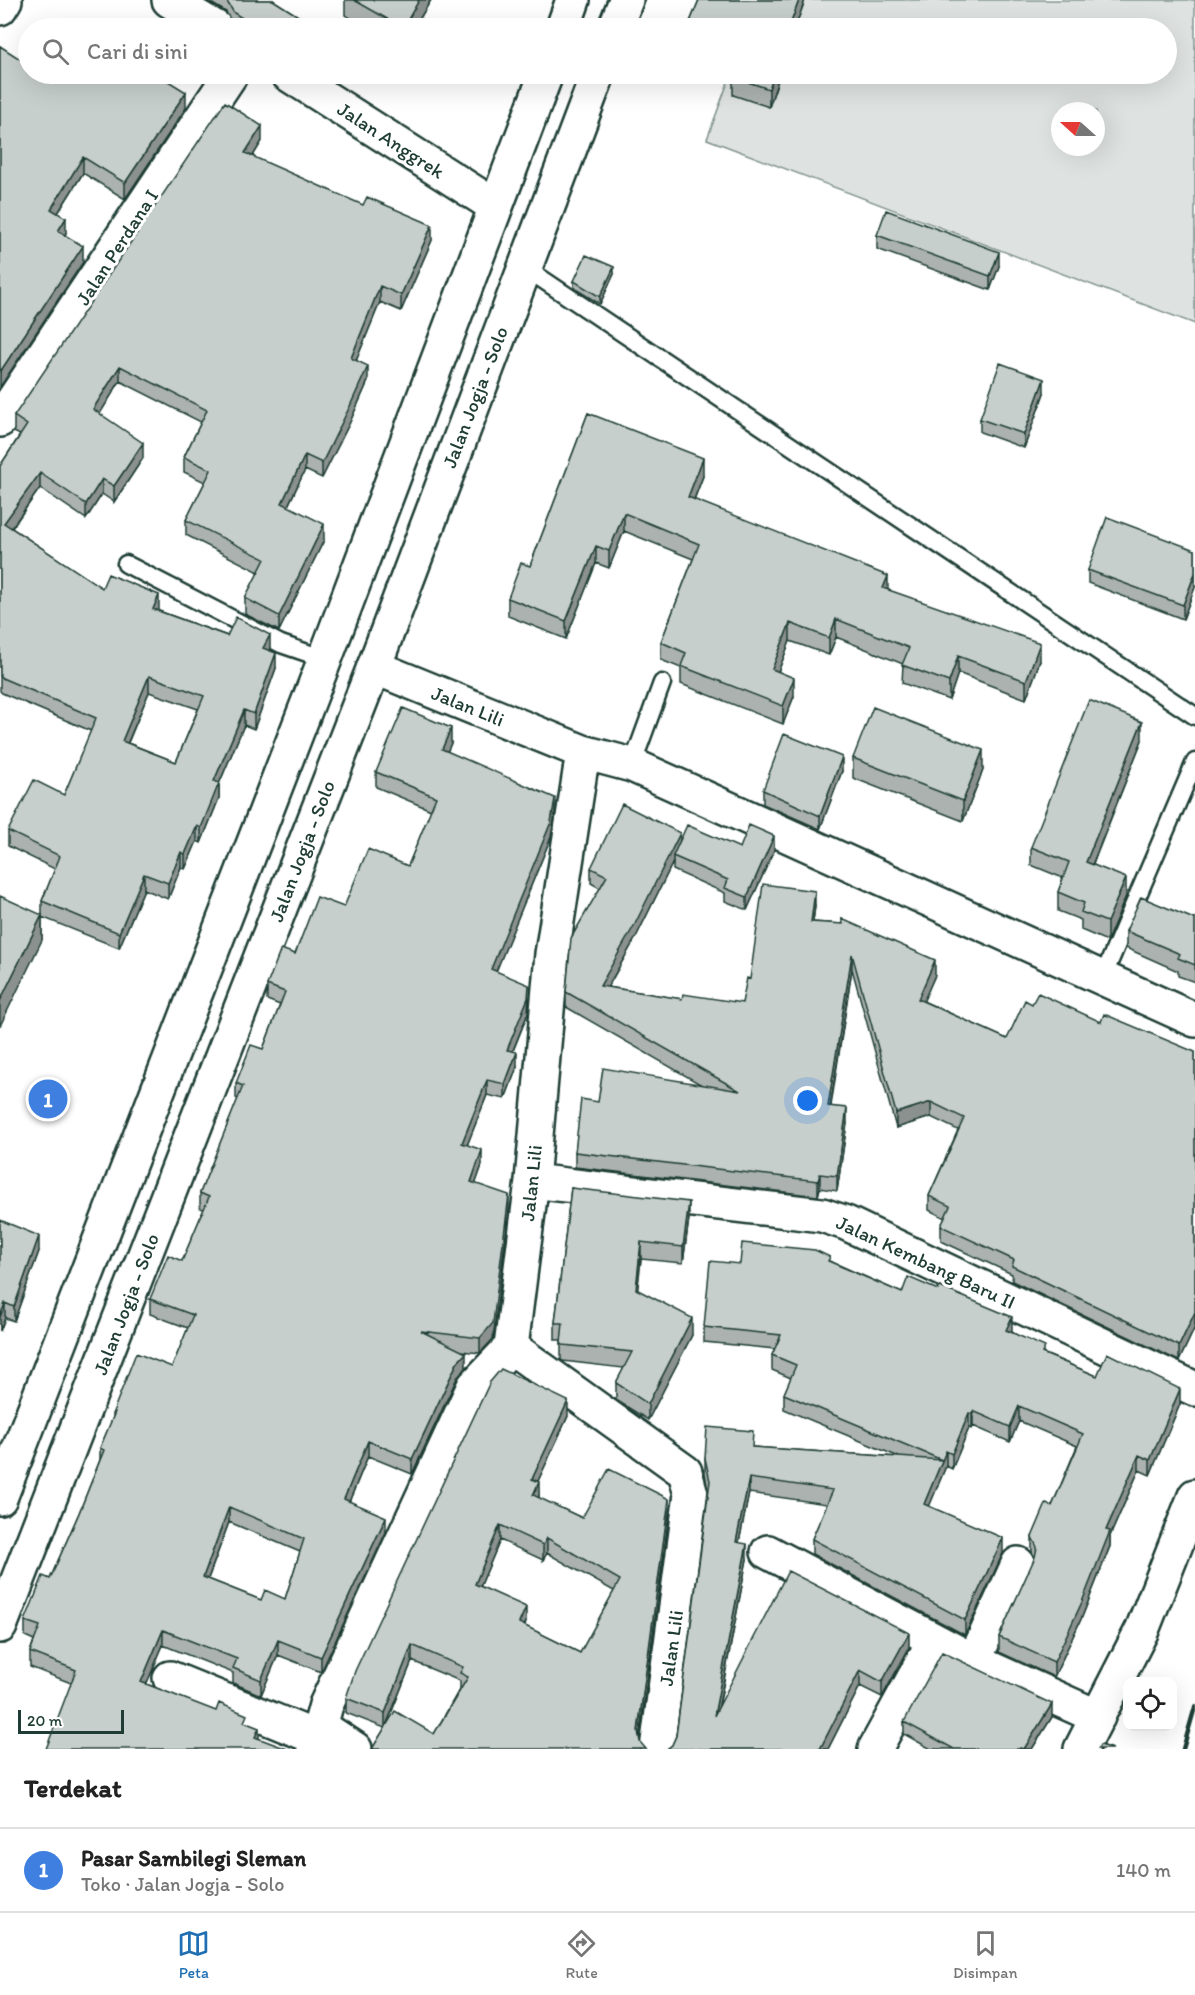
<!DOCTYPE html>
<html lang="id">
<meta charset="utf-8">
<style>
:root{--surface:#fff;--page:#f6f6f6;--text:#222;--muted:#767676;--line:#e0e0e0;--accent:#1f6fb2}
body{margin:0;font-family:Itim,sans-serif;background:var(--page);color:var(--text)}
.controls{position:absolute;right:18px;bottom:18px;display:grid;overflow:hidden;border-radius:12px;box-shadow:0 6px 24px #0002}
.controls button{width:54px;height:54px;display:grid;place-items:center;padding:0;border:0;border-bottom:2px solid var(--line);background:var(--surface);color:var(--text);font:30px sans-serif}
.compass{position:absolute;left:1051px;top:102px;width:54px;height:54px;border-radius:50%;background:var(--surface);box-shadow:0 6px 24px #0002;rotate:291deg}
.scale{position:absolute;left:18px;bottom:15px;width:106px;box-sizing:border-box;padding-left:6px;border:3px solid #1f3d34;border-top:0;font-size:16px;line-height:21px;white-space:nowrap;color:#1f3d34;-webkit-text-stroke:4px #fff;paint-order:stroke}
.you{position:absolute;left:808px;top:1101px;width:21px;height:21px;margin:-15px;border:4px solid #fff;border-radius:50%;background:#1a73e8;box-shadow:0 0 0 9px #1a73e833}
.badge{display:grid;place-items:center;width:39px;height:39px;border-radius:50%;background:var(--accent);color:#fff;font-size:20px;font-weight:700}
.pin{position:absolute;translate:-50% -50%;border:3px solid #fff;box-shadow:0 2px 6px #0006}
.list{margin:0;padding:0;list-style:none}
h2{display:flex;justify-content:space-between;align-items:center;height:78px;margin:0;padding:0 24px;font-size:26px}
h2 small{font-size:20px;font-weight:400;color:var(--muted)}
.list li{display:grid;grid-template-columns:39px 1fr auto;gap:18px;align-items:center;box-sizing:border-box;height:84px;padding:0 24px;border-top:2px solid var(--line)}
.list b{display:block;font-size:22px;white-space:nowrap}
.list p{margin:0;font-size:20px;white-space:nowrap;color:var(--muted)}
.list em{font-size:20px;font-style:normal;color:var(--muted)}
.icon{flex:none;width:33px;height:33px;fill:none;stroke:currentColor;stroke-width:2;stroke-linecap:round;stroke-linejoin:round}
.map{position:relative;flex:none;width:1195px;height:1749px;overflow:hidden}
.search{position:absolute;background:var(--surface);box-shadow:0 6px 24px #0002;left:18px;right:18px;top:18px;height:66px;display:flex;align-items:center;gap:15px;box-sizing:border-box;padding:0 21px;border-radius:33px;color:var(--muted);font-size:22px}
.sheet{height:162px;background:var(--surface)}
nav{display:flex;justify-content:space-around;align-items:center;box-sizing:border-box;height:84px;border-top:2px solid var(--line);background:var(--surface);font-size:16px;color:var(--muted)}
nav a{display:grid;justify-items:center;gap:3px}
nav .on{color:var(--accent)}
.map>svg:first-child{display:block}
.pitch{fill:#dee3e2;stroke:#7e908b;stroke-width:1.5;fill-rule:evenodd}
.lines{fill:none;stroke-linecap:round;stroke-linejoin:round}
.lane-casing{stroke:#1f3d34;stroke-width:21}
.street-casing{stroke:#1f3d34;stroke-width:38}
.secondary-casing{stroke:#1f3d34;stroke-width:38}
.highway-casing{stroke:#1f3d34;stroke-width:38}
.lane{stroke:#fff;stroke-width:16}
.street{stroke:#fff;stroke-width:33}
.secondary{stroke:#fff;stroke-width:33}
.highway{stroke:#fff;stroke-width:33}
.rail{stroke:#1f3d34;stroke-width:4.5}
.wall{fill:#abb2af;stroke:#1f3d34;stroke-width:1.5;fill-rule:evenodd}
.shaded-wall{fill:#8b918f;stroke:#1f3d34;stroke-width:1.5}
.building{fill:#c7cfcc;stroke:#1f3d34;stroke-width:1.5;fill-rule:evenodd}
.labels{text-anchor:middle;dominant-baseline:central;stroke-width:6;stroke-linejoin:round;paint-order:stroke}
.street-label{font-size:20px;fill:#1f3d34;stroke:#fff}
</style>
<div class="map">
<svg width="1195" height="1749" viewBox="0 0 1195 1749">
<rect width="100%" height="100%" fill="#fff"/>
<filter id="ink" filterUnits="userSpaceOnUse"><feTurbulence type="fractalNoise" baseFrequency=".0167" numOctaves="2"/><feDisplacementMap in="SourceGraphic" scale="12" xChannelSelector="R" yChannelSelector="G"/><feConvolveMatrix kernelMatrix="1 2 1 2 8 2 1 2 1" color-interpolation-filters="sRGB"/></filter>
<g filter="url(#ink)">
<!-- pitch -->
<path class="pitch" d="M759,0H1195V324L707,139L731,74H1166V28H748ZM1060,111H1096V147H1060Z"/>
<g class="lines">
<defs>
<path id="lane" d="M524,267L1195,716
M126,564L281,644L325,659
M632,765L662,683
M1102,979L1195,762"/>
<path id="street" d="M0,8L5,0
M0,420L231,74
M374,667L583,752L552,954L532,1181L511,1347L685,1472L691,1494L657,1749
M583,752L632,765L1195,1020
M532,1181L822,1215L846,1223L1195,1389
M768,1552L974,1661L1098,1717
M974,1661L1018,1564
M170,1678L317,1738
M320,1726L355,1749
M314,1749L326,1705L474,1386L511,1347
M875,1749L934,1641
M1081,1749L1142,1630L1195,1496"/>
<path id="secondary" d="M169,0L216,28
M288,74L495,206"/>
<path id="highway" d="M563,28L573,0
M615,28L626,0
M0,1498L325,659L546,74
M0,1626L374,667L598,74"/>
</defs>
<!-- lane casing -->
<use href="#lane" class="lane-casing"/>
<!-- street casing -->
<use href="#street" class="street-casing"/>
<!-- secondary casing -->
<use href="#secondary" class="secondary-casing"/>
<!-- highway casing -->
<use href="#highway" class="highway-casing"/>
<!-- lane -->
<use href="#lane" class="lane"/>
<!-- street -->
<use href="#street" class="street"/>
<!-- secondary -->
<use href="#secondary" class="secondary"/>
<!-- highway -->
<use href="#highway" class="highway"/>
<!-- rail -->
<path class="rail" d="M1183,1749L1195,1707"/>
</g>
<!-- wall -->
<path class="wall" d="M206,0H273L317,28H239L234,26L226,12Z
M345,0H431L414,28H369L345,15Z
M699,0H805L795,28H690V22Z
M0,46L28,74L186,108L125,199L83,173L58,213L66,233L65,235L83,262L0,387Z
M734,74H780L769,107L733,95V77Z
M262,141L252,157L432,240L401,311L380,302L356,361L368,381L350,422L322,478L305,470L288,506L324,540L279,631L245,614V598L259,572L186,535V520L205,482L184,472V457L201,422L120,381L99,414L143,458L114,502L102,494L86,519L40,488L12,528L102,588L159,611L269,651L276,668L254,729L244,725L219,784V798L201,843L197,841L185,869L181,867L168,899L144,889L119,948L42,917V940V901L55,869L8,846V831L64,795L91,731L2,693L0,691V466L20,435L14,432V416ZM149,692L198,709L176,762L128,743Z
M877,235L999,266L990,290L877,249Z
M614,274L600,304L574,288V281Z
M1044,393L1024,448L980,432V419Z
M588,413L703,476L694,500L1040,661L1026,699L958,673L949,700L902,683L903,664L836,637L829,655L790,641L778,672L794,696L783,724L681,684V668L661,660V642L693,559L624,531L609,568L596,563L566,639L508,616V598L530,566Z
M1195,550V587L1183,619L1088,583V570Z
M1142,740L1093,864L1126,896L1107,941L1081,930V920L1058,911V892L1063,878L1031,865V847Z
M451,743L447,752L555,814L551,837L496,971L529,1000L528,1013L513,1051L517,1067L505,1099L487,1095L467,1145L482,1165L475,1184L509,1210L493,1339L480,1353L462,1351L466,1368L457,1378L412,1474L368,1456L349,1502L386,1532L321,1672L278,1655L261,1695L233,1683V1673L163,1645L146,1684L247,1724L71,1683L30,1667V1652L34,1640L25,1636V1621L50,1579L79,1513L100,1460V1448L113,1418V1412L172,1367L188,1328L150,1314V1299L182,1261L204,1209L200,1208V1193L238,1099L236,1098V1083L263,1049L280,1005L267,1000V985L295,954L344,907L408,866L431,810L376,787V772ZM229,1522L300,1552L285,1599L261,1600L208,1579Z
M853,758L983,770L963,821L853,778Z
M842,771L820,829L763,804V790Z
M680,840L740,848L774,850L747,910L725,901V893L673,870V862L635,939L608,987L682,999L742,1003L750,979L815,906L813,922L842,924V919L935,975L923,1001L1007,1039L1032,1004L1101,1022L1195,1052V1327L1179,1361L1012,1281V1274L941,1241V1226L945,1218L929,1210V1196L958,1130L931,1117L896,1128L852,969L831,1106L847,1123L837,1191L820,1188L818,1196L575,1167V1152L598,1102L702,1085L566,1007V992L600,888L591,883V868Z
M1195,918V982L1178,976V971L1126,948V931L1194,919Z
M571,1188L689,1218L683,1263L641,1259L637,1290L692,1335L648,1420L616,1400V1383L624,1368L563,1361L561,1360V1340H555V1323Z
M0,1220L39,1251L14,1321L5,1318L0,1331Z
M830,1261L902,1293L1012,1332L1045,1354L1097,1376L1180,1404L1150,1475L1139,1470L1110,1536V1546L1082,1617L1054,1677L999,1652V1637L1035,1558L1032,1552V1537L1052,1506L1077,1446L1019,1421L1010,1442L973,1426L972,1429L969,1428L952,1469L946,1466L929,1506L1003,1553L965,1635L812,1554V1539L827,1504L749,1493L739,1542L747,1559L719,1707L909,1648L882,1697L860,1686L828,1749H667L672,1745L676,1736L708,1491L705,1473V1458L753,1447L899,1457L784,1409V1394L791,1378L772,1370V1355L775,1349L704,1342V1327L740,1264Z
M568,1416L538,1481L539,1498L582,1518L669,1514L639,1738L640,1742L372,1749L385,1728L346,1713V1698ZM500,1540L543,1560L547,1553L614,1591L580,1653L525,1626L526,1622L480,1587ZM412,1661L460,1681V1688L434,1734L386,1726Z
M1052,1717L1032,1749H931L904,1734V1722Z"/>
<!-- shaded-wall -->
<path class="shaded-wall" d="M419,0H431L414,28H403Z
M799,0H805L795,28H789Z
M774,74H780L769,107V89Z
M186,92V108L125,199V183Z
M262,126V141L245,169V153Z
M83,157V173L51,224V209Z
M66,218V233L58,246V231Z
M432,225V240L401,311V295Z
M83,246V262L0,387V372Z
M999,252V266L990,290V276Z
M614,267V274L600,304V297Z
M380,286V302L351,373V358Z
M120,366V381L93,425V409Z
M368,366V381L350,422L322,478V463Z
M1044,379V393L1024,448V434Z
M143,443V458L114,502V486Z
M305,455V470L282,518V503Z
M703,458V476L688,515V497Z
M40,473V488L4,538V523Z
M102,479V494L86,519V504Z
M624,513V531L609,568V551Z
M324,524V540L279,631V616Z
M596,546V563L566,639V621Z
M1195,573V587L1183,619V605Z
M888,576V594L883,588Z
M159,595V611L153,609Z
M836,619V637L829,655V638Z
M790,623V641L772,687V669Z
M270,635V650L263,664V648Z
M1040,643V661L1026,699V681Z
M276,653V668L254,729V714Z
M958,656V673L949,700V682Z
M149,676V692L122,756V741Z
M794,678V696L783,724V706Z
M244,710V725L219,784V798L201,843V828L214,781Z
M1142,722V740L1086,880V862Z
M451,728V743L442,764V749Z
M983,750V770L963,821V801Z
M842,757V771L820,829V816Z
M555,798V814L551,837L491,984V969Z
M197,826V841L185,869V854Z
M680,833V847L673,856V862L635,939L600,1000V986Z
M774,836V850L747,910V897Z
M181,852V867L168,899V883Z
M144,874V889L119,948V933Z
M1126,878V896L1107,941V922Z
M815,891V906L811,937V922Z
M42,915V940L0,1026V1001Z
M852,954V969L828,1121V1106Z
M935,960V975L918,1014V999Z
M529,985L528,1013L507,1065V1050Z
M517,1052V1067L505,1099V1084Z
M487,1080V1095L462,1158V1143Z
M931,1102V1117L896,1128V1113Z
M847,1108V1123L837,1191V1176Z
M482,1150V1165L471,1197V1182Z
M820,1174V1188L818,1196V1181Z
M509,1195V1210L493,1339L480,1353V1338Z
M689,1202V1218L683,1263V1247Z
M39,1236V1251L14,1321V1307Z
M641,1242V1259L636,1306V1289Z
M5,1303V1318L0,1331V1317Z
M1195,1312V1327L1179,1361V1346Z
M1012,1317V1332L1006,1330Z
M692,1318V1335L648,1420V1404Z
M466,1353V1368L457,1378L412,1474V1459L457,1363Z
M1180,1389V1404L1150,1475V1460Z
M568,1401V1416L532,1494V1479Z
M1019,1406V1421L1010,1442V1427Z
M973,1411V1426L972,1429V1414Z
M969,1413V1428L952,1469V1454Z
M368,1441V1456L344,1514V1499Z
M946,1451V1466L924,1519V1504Z
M1139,1455V1470L1110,1536V1546L1082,1617L1054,1677V1662L1106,1530Z
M749,1478V1493L736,1557V1542Z
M539,1482V1497L533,1510V1495Z
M669,1499V1514L638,1747V1731Z
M229,1507V1522L203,1592V1577Z
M386,1517V1532L321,1672V1657Z
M500,1525V1540L475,1599V1584Z
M547,1538V1553L543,1560V1545Z
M1003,1538V1553L965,1635V1620Z
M747,1544V1559L714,1731V1716Z
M526,1607V1622L519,1638V1623Z
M163,1630V1645L141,1697V1682Z
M909,1633V1648L882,1697V1682Z
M278,1640V1655L261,1695V1680Z
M412,1645V1661L385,1728V1713Z
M860,1670V1686L828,1749H820Z
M1052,1704V1717L1032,1749H1024Z
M259,1728V1743L255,1737Z"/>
<!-- building -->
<path class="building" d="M226,0H273L317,28H258L234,13Z
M354,0H419L403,28Z
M699,0H799L789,28H707L690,22Z
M0,46L20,59L27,50L28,51V74H157L186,92L125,183L83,157L51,209L66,218L58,231L83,246L0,372Z
M734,74H774L769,89L733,77Z
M225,102L262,126L245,153L363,205L367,197L432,225L401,295L380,286L351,358L368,366L350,406L322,463L305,455L282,503L324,524L279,616L245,598L265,559L186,520L211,470L184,457L207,410L120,366L93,409L143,443L114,486L102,479L86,504L40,473L4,523L102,588L108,574L159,595L153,609L227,636L236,617L270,635L263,648L276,653L254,714L244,710L214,781L219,783L201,828L197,826L185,854L181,852L168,883L144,874L119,933L42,901L60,856L8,831L34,780L64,795L96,718L2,678L0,676V466L27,425L14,416ZM149,676L204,696L176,762L122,741Z
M886,210L999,252L990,276L877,235Z
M586,255L614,267L600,297L574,281Z
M1000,363L1044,379L1024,434L980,419Z
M588,413L703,458L688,497L888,576L883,588L1040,643L1026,681L958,656L949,682L902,665L909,648L836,619L829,638L790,623L772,669L794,678L783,706L681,666L686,653L661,642L699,544L624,513L609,551L596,546L566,621L508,598L521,563L530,566Z
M1107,517L1195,550V573L1183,605L1088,570Z
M1089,700L1142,722L1086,862L1126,878L1107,922L1081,912L1084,903L1058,892L1069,862L1031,847Z
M873,707L983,750L963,801L853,758Z
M403,708L451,728L442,749L555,798L551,822L491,969L529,985L528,998L507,1050L517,1052L505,1084L487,1080L462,1143L482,1150L471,1182L509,1195L493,1323L480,1338L421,1331L466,1353L457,1363L412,1459L368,1441L344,1499L386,1517L321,1657L278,1640L261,1680L233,1668L237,1659L163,1630L141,1682L216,1711L219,1703L247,1715L244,1722L259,1728L255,1737L287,1749H46L76,1670L30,1652L40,1626L25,1621L43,1576L50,1579L79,1513L104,1450L100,1448L115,1412H113L136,1353L172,1367L193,1315L150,1299L168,1255L182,1261L209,1197L200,1193L243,1086L236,1083L251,1045L263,1049L285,992L267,985L281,949L295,954L317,897L344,907L368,849L408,866L436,797L376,772ZM229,1507L304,1539L285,1599L265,1590L261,1600L203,1577Z
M784,734L842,757L820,816L763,790Z
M622,804L680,833L635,924L600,986L682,999L683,994L742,1003L747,978L750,979L763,884L815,891L811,922L843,924L842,919L935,960L918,999L1007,1039L1025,1000L1032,1004L1038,993L1101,1022L1104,1014L1195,1052V1312L1179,1346L1012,1266L1014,1260L941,1226L950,1206L929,1196L964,1118L931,1102L896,1113L852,954L828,1106L847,1108L837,1176L820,1174L818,1181L575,1152L581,1099L598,1102L603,1068L740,1091L566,992L571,938L607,876L591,868Z
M687,825L740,848L749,825L774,836L747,897L725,888L728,880L673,856Z
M0,896L42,915L0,1001Z
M1141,897L1194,919L1195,918V965L1178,958L1180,954L1126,931Z
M571,1188L689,1202L683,1247L641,1242L636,1289L692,1318L648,1404L616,1383L632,1352L563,1345L561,1343L563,1323H555Z
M0,1220L39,1236L14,1307L5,1303L0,1317Z
M742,1243L815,1250L830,1257L828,1261L902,1293L908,1277L938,1290L940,1287L1012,1317L1006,1330L1045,1347L1042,1353L1097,1376L1107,1353L1180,1389L1150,1460L1139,1455L1106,1530L1110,1531L1082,1602L1054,1662L999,1637L1035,1557L1037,1547L1032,1537L1046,1504L1052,1506L1083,1434L1019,1406L1010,1427L973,1411L972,1414L969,1413L952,1454L946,1451L924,1504L1003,1538L965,1620L812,1539L833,1490L749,1478L736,1542L747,1544L714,1716L788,1571L909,1633L882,1682L860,1670L820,1749H667L672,1745L676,1736L710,1481L705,1458L707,1427L753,1431L752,1447L942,1460L784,1394L796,1365L772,1355L781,1335L704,1327L710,1261L740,1264Z
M501,1369L568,1401L532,1479L539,1482L533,1495L582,1518L609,1469L669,1499L638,1731L640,1742L646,1749H372L395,1711L434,1734L468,1677L460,1673L463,1667L412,1645L385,1713L346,1698L355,1671L490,1382ZM500,1525L543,1545L547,1538L620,1580L580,1653L519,1623L526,1607L475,1584Z
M942,1652L1052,1704L1024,1749L1020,1748V1749H954L904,1722Z
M1100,1745L1113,1749H1098Z"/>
</g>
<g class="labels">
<!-- street labels -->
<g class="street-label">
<text transform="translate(391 140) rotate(33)">Jalan Anggrek</text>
<text transform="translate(117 247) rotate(-57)">Jalan Perdana I</text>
<text transform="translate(475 397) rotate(-69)">Jalan Jogja - Solo</text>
<text transform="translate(468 706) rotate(22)">Jalan Lili</text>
<text transform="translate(302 851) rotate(-69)">Jalan Jogja - Solo</text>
<text transform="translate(531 1183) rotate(-84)">Jalan Lili</text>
<text transform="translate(926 1262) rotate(25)">Jalan Kembang Baru II</text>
<text transform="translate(126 1304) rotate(-69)">Jalan Jogja - Solo</text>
<text transform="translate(671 1648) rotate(-82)">Jalan Lili</text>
</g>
</g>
</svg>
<div class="controls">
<button><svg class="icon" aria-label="locate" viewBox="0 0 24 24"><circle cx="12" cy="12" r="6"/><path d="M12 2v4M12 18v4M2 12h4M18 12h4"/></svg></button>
</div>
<svg class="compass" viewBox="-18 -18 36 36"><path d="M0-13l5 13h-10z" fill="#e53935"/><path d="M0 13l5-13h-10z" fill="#767676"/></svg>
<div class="scale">20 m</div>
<div class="you"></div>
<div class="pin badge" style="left:48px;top:1099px;background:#3f7fe0">1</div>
<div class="search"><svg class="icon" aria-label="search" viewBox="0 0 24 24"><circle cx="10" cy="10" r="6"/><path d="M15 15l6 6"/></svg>Cari di sini</div>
</div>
<section class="sheet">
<h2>Terdekat<small></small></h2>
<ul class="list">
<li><span class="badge" style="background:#3f7fe0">1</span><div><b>Pasar Sambilegi Sleman</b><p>Toko · Jalan Jogja - Solo</p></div><em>140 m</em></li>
</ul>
</section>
<nav>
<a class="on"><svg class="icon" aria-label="map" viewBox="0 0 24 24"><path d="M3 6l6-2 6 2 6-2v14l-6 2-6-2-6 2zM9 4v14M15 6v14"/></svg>Peta</a>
<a><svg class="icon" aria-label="directions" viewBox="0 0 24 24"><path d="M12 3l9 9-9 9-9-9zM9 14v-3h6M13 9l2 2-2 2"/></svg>Rute</a>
<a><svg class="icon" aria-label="saved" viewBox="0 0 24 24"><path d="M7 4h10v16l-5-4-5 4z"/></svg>Disimpan</a>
</nav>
